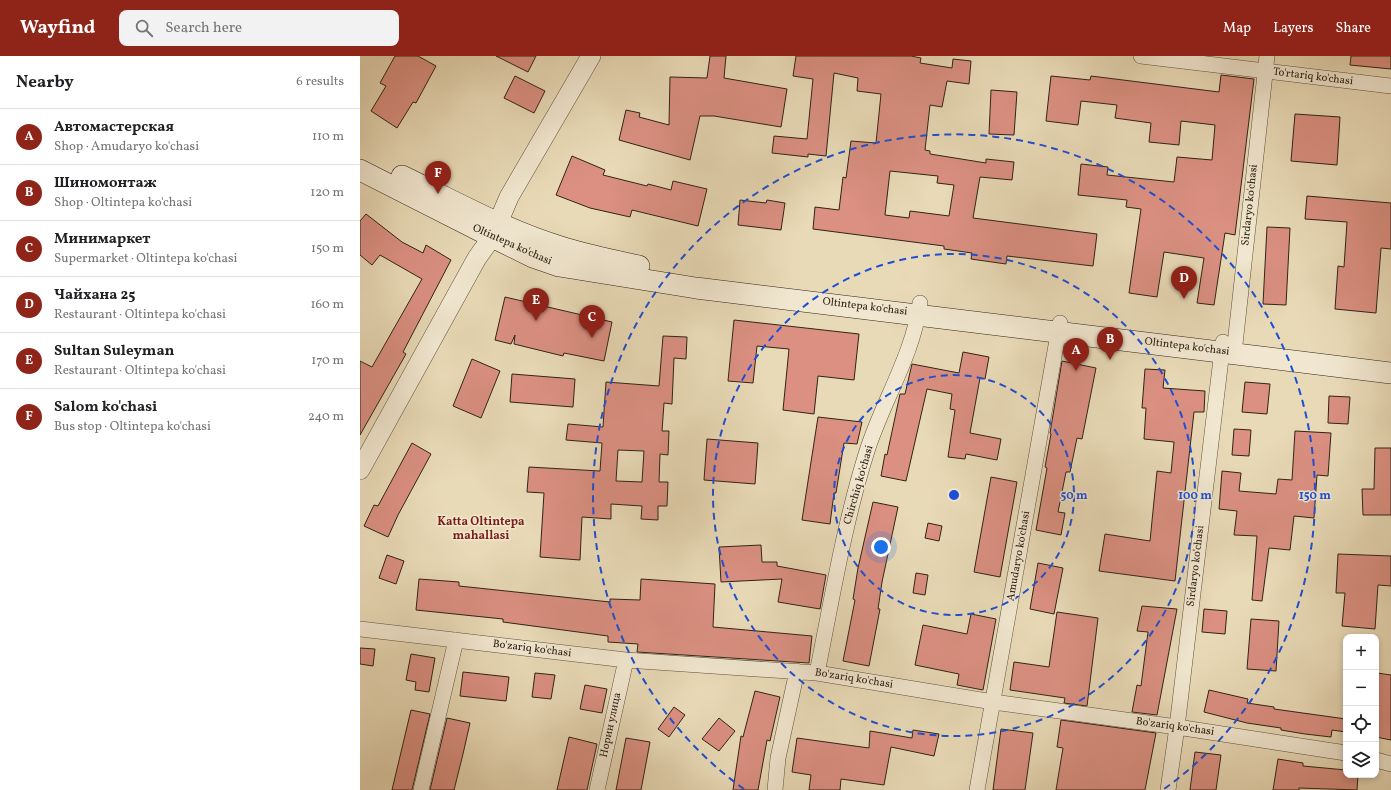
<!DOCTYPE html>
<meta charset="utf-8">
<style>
:root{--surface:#fff;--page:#f2f2f2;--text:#202124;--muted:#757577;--line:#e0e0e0;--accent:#8f2418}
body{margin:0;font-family:Vollkorn,serif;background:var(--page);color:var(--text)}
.controls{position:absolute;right:12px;bottom:12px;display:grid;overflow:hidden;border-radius:8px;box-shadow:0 2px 6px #0003}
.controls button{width:36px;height:36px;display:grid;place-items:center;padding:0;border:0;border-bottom:1px solid var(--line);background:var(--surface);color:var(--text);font:20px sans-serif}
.you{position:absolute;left:521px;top:491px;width:14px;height:14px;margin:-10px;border:3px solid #fff;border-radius:50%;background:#1a73e8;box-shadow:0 0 0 6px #1a73e833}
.badge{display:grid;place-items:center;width:26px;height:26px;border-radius:50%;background:var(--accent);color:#fff;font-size:13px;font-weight:700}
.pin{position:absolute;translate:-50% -33px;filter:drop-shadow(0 1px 2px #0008)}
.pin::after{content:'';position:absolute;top:21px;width:14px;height:12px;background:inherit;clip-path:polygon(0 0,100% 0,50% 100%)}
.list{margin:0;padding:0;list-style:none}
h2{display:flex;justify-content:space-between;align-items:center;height:52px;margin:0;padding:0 16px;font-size:17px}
h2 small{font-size:13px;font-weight:400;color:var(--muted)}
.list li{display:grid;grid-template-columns:26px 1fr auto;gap:12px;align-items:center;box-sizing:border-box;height:56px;padding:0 16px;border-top:1px solid var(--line)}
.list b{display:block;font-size:15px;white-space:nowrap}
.list p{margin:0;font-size:13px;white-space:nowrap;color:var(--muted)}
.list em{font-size:13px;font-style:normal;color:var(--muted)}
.icon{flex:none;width:22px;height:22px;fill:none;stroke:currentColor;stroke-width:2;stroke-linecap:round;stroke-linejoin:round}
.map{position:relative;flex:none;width:1031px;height:734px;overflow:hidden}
header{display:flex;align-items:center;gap:24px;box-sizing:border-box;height:56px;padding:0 20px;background:var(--accent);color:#fff}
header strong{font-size:19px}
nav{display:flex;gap:22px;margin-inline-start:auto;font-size:14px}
.search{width:280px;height:36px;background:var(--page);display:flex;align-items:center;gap:10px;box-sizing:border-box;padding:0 14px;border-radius:8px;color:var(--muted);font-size:15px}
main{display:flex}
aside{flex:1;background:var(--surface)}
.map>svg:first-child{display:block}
.building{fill:#db9082;stroke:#2f2316;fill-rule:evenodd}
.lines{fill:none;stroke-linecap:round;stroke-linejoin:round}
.minor-casing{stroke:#5e513e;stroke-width:16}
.tertiary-casing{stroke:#5e513e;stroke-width:20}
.secondary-casing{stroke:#2f2316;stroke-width:22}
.minor{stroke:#f1e7d0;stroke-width:15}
.tertiary{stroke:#f1e7d0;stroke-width:19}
.secondary{stroke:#f1e7d0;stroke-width:21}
.ring{fill:none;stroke:#1d4ed8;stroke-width:2;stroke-dasharray:7 5}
.labels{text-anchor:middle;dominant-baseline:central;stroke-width:3;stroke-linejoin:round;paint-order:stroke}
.street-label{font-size:11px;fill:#2f2316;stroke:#f1e7d0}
.neighbourhood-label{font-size:12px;font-weight:bold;fill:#7a1f14;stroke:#f1e7d0}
.centre{fill:#1d4ed8;stroke:#f1e7d0;stroke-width:2}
.ring-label{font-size:12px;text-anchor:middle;font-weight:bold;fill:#1d4ed8;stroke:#f1e7d0;stroke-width:3;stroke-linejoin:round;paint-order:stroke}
</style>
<header>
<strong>Wayfind</strong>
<div class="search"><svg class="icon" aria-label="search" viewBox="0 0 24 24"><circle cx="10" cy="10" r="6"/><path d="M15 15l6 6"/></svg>Search here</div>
<nav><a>Map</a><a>Layers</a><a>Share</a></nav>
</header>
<main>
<aside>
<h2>Nearby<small>6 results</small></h2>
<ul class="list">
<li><span class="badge">A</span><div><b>Автомастерская</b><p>Shop · Amudaryo ko'chasi</p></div><em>110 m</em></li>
<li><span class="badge">B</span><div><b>Шиномонтаж</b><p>Shop · Oltintepa ko'chasi</p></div><em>120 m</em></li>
<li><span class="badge">C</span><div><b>Минимаркет</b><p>Supermarket · Oltintepa ko'chasi</p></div><em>150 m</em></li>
<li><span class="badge">D</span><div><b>Чайхана 25</b><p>Restaurant · Oltintepa ko'chasi</p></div><em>160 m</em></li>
<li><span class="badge">E</span><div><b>Sultan Suleyman</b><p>Restaurant · Oltintepa ko'chasi</p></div><em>170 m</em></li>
<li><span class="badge">F</span><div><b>Salom ko'chasi</b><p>Bus stop · Oltintepa ko'chasi</p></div><em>240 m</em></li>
</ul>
</aside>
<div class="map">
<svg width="1031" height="734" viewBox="0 0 1031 734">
<rect width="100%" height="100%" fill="#e9dab7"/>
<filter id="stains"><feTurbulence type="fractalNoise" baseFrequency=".005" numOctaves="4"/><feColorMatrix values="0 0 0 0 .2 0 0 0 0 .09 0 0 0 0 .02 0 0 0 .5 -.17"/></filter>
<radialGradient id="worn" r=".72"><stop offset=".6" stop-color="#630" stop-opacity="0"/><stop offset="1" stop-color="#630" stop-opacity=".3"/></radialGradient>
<!-- building -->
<path class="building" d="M35,0H58L76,10L56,47L53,46L37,72L11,55L26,30L20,27Z
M136,0H176L168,16Z
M350,0H366L364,22L427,33L421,71L354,60H340L330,104L259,84L266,54L280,57L279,61L309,69L310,21L347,22Z
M436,0H551L561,2L560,7L592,12L593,3L611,5L609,28L587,25L582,51L570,49L565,94L570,95V98L626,107V103L654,106L652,124L620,121L613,162L737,178L733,210L647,200L646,208L611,203L612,197L584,193V190L453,173L455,151L479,154L483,121L486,122L491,85L516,87L521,38L497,35L498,22L474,17L466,100L448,98V101L412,97L414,80L447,83L453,23L433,20ZM530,115L578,120L577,127L594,129L589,160L550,155L549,162L525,159Z
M991,0H1031V13L990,9Z
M861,19L894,23L875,179L865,177L854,249L837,247L844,202L804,196L797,241L769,237L781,153L766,151L767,144L718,139L721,108L748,111L747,119L814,126L817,101L852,104L855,69L821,65L819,89L789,86L791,67L755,62L757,49L721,45L718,69L686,65L691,20L730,24L731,20L859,36Z
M155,20L185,35L174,57L144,42Z
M631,34L657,36L654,79L629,78Z
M935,58L980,61L977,109L931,105Z
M212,100L245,114L243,119L287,130L288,128L311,134L313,125L347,133L338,170L272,154L270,161L230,152L196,139Z
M947,140L1031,147V193L1021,192L1016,257L975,253L978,210L984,211L987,166L945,163Z
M380,144L406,147L407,144L425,147L421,174L378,169Z
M6,158L42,186L63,197L66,189L91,204L43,296L46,298L0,379V305L12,311L62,223L20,199L12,209L0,199V165Z
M907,171L930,172L926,249L903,248Z
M145,241L252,266L244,305L204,297L203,300L154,288L155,279L151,288L135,284Z
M374,264L499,278L494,324L458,320L454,358L423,354L429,293L397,290L393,327L368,325Z
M303,280L327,281L326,303L314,302L312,348L304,347L302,375H309L308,399L300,398L299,426H308L307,450H298V464L281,463L282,450L251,448V463L222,461L220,504L180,501L184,437L167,436L169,411L240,415L242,387L206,384L208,368L243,371L246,326L299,330ZM258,394L284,395L282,426L256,425Z
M603,296L629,301L625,323L620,322L610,377L641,383L637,404L606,398L605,403L588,401L595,354L590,353L592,338L567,333L546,425L521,420L525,398L527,399L540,338H545L552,308L599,317Z
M112,303L140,315L121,362L93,350Z
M702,305L736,312L722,383L717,382L710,416H706L698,456L705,457L701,479L676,474L687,412L685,411L691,378L690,377Z
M785,313L805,314L803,332L845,335L844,356H834L815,525L739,515L745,478L790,485L797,415L811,417L814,386L784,383L786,352H782Z
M152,318L215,323L213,351L150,346Z
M885,326L910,328L907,358L882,356Z
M969,340L990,341L988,368L968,367Z
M458,361L502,366L497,388L484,387L476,437H474L470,468L442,464Z
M874,373L891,374L889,400L872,399Z
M935,375L971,377L968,420L957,419L954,462L934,460L930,494L909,492L902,545L892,544L897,480L874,479L877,455L859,453L862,415L881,417L879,435L916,438L918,423L932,424Z
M347,383L398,387L395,428L344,424Z
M52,387L71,398L38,459L28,481L4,470L14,449L18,450Z
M1015,392H1031V459H1003L1002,433H1014Z
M631,421L657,426L640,521L614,516Z
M513,446L538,451L522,526L518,553H520L509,610L483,605L495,544L493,543L498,512Z
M568,467L582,470L579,485L565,482Z
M401,489L402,506H417V510L466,519L460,553L418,546L422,523L361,526L359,491Z
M978,498L1031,500V530L1018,529L1015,573L982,570L985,537H976Z
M27,499L44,505L36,528L19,522Z
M678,507L703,512L694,558L670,553Z
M556,517L568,519L565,539L553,537Z
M59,523L99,526V530L250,546V543L280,544L281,523L355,528L353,571L452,580L449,607L277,596L278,588L248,586V580L143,566V563L56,554Z
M782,550L817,553L797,659L772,656L777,629L781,630L788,576L777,575Z
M844,553L867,555L865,578L842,576Z
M697,556L738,562L727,650L704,647L705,642L650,634L654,606L689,611Z
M611,558L636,563L623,634L597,629L599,618L555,609L563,569L607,578Z
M891,563L919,565L916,615L887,613Z
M0,592L15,593L13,610L0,608Z
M51,598L75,602L69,636L55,634L56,626L46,624Z
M103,616L149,621L146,645L100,640Z
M175,617L195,619L191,643L172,641Z
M1017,617L1031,619V684L1016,681Z
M225,629L247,633L242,657L220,653Z
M849,634L888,643L887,647L914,651V653L986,663V676L972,674L971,681L945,678L921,674V672L887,667L844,656Z
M395,635L420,641L410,685L407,684L398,734H373L381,680L383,681Z
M314,651L325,659L309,681L298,673Z
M51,654L70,658L52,734H32Z
M87,662L110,667L103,698L94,734H70Z
M359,662L375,675L359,695L342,683Z
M701,664L796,677L785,734H696L703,692L697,691Z
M641,673L673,677L665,734H633Z
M553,674L579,678L574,700L531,691L524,729L481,723L480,734H449L451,719L432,716L437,682L509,692L510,675L552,682Z
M209,681L237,688L227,734H197Z
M266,682L290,686L281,734H256Z
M835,696L861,699L856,734H830Z
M918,703L943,707V710L986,714V719H998L997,734L939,732V734H913Z"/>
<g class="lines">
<defs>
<path id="minor" d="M781,0L1031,30
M874,297L907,0
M0,573L266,604L457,617L633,646L817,671L986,697
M457,617C472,543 484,468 507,395C523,345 553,299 560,247
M1016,704L1031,708
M61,734L96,584
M237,734L266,604
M415,734L418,702L437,615
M617,734L700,267
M808,734L817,671L863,286"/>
<path id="tertiary" d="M0,414L117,202L132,181L149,141L231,0"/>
<path id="secondary" d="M0,114L132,181L173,201L199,210L336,232L1031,317
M42,120C94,145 145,174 201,191C226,199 253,204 279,210"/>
</defs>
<!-- minor casing -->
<use href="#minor" class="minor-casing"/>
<!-- tertiary casing -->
<use href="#tertiary" class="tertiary-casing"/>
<!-- secondary casing -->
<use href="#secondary" class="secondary-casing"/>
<!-- minor -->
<use href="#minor" class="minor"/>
<!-- tertiary -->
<use href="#tertiary" class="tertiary"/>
<!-- secondary -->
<use href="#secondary" class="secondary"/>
</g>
<!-- distance rings -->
<g class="ring">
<circle cx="594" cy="439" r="120"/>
<circle cx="594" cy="439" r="241"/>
<path d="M384 733A361 361 0 1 1 804 733"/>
</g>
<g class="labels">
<!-- street labels -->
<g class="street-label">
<text transform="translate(953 21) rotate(7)">To'rtariq ko'chasi</text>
<text transform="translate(890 149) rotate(-84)">Sirdaryo ko'chasi</text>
<text transform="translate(152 189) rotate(24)">Oltintepa ko'chasi</text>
<text transform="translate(505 251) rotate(7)">Oltintepa ko'chasi</text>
<text transform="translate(827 291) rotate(7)">Oltintepa ko'chasi</text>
<text transform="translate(499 429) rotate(-74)">Chirchiq ko'chasi</text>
<text transform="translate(659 500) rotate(-80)">Amudaryo ko'chasi</text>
<text transform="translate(836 510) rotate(-83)">Sirdaryo ko'chasi</text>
<text transform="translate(172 593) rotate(7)">Bo'zariq ko'chasi</text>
<text transform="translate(494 623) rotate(9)">Bo'zariq ko'chasi</text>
<text transform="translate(251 669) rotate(-78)">Норин улица</text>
<text transform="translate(815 671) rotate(8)">Bo'zariq ko'chasi</text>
</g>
<!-- neighbourhood labels -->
<g class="neighbourhood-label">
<text x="121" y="466">Katta Oltintepa<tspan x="121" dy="14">mahallasi</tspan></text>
</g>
</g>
<circle cx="594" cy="439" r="6" class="centre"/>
<g class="ring-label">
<text x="714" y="443">50 m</text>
<text x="835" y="443">100 m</text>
<text x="955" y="443">150 m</text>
</g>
<rect width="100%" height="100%" filter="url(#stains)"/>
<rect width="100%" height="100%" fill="url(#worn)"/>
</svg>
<div class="controls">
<button>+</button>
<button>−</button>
<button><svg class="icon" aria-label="locate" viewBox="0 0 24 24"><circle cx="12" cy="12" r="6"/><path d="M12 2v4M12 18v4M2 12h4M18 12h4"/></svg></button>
<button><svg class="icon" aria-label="layers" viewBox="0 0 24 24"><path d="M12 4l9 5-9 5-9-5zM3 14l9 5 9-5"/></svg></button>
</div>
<div class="you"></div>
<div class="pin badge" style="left:716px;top:315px">A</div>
<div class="pin badge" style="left:750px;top:304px">B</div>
<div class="pin badge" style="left:232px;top:282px">C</div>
<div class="pin badge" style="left:824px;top:243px">D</div>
<div class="pin badge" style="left:176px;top:265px">E</div>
<div class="pin badge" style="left:78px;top:138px">F</div>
</div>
</main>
